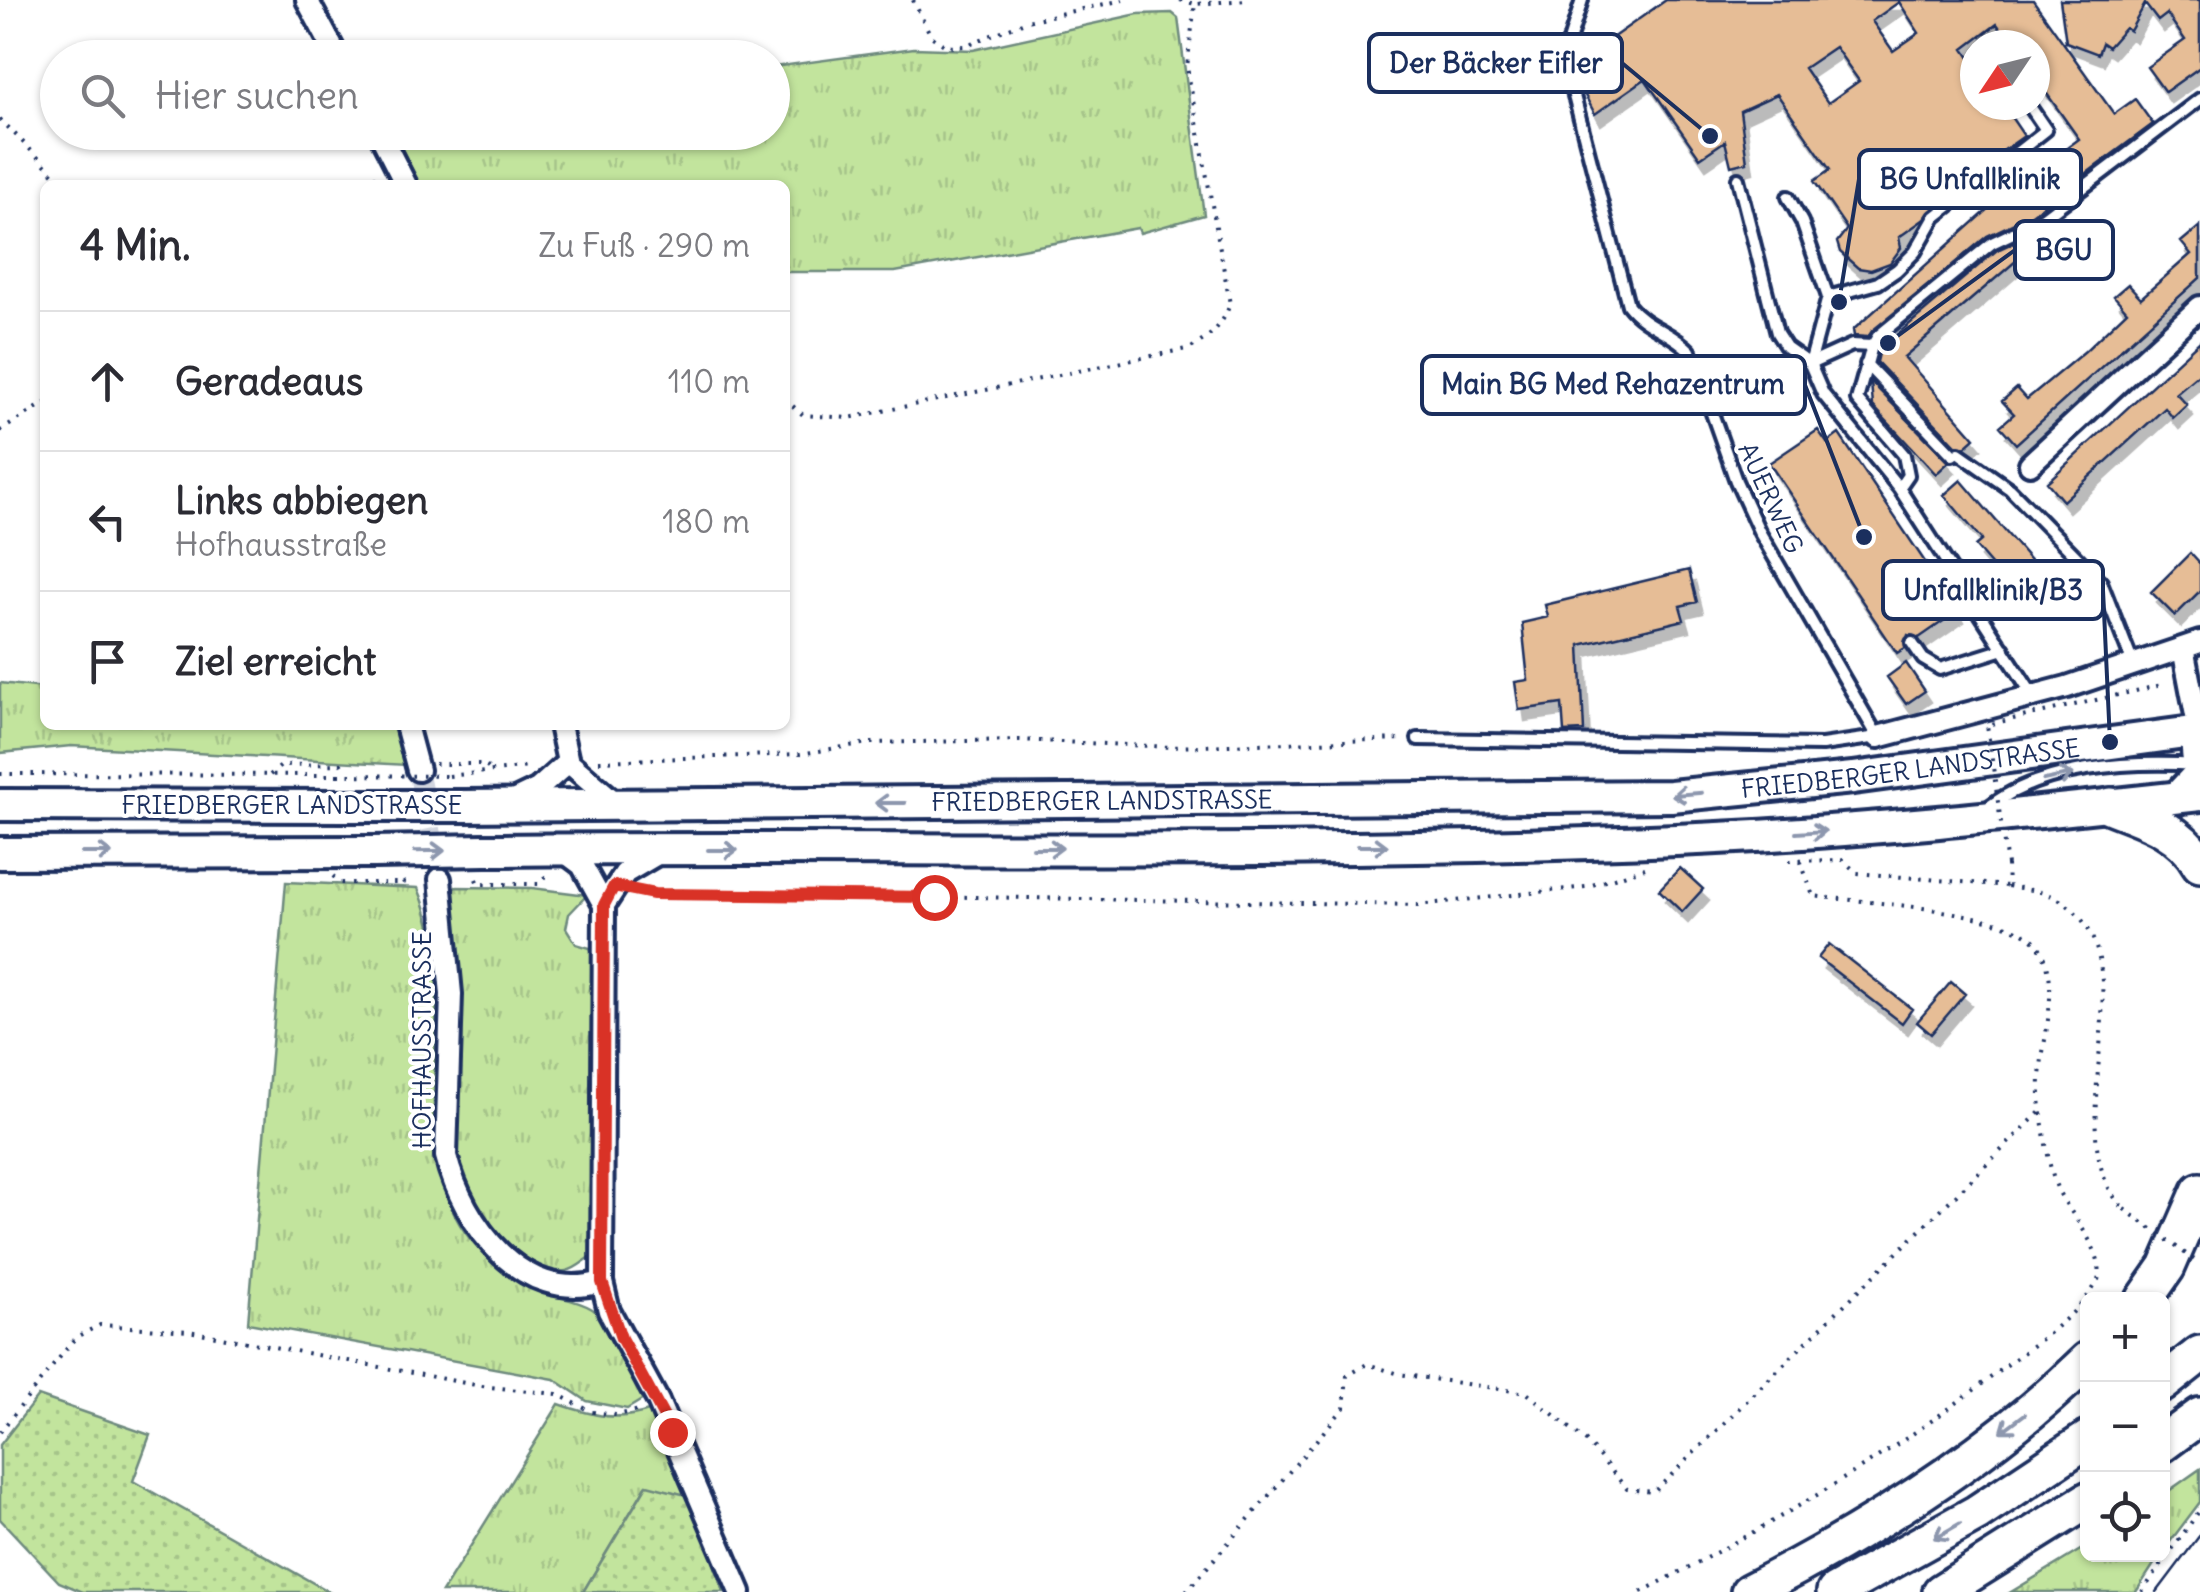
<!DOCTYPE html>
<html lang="de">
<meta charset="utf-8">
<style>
:root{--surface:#fff;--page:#f7f7f7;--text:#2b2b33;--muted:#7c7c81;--line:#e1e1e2}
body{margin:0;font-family:Delius,sans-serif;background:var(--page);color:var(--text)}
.controls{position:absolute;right:30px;bottom:30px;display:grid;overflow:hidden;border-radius:15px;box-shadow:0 2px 8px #0004}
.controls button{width:90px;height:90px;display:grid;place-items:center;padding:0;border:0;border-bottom:2px solid var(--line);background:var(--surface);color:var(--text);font:50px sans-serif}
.compass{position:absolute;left:1960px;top:30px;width:90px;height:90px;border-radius:50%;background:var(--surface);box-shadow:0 2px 8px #0004;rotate:235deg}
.stop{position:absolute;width:30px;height:30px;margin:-22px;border:8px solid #d93025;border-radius:50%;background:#fff}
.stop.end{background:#d93025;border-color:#fff;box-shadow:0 2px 10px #0008}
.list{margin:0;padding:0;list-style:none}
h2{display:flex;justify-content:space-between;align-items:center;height:130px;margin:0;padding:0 40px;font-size:42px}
h2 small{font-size:32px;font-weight:400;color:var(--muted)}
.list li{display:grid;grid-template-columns:65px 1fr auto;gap:30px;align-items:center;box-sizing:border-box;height:140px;padding:0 40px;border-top:2px solid var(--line)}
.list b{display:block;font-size:38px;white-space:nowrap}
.list p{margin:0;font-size:32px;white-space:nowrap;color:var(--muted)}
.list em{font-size:32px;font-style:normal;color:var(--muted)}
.icon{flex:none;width:55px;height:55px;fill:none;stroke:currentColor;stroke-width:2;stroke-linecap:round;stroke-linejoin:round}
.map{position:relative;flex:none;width:2200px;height:1592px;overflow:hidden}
.search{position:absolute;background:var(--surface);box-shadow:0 2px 8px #0004;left:40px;top:40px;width:750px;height:110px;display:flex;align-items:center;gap:25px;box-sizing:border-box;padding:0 35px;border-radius:55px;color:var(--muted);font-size:38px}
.panel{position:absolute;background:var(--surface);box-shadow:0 2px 8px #0004;left:40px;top:180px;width:750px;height:550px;border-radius:15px}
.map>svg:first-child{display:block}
.grass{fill:url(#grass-tufts);stroke:#6e8a7e;stroke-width:2.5}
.garden{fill:url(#garden-dots);stroke:#6e8a7e;stroke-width:2.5}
.building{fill:#e6bd96;stroke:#1b2f5e;stroke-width:2.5;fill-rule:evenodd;filter:url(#shadow)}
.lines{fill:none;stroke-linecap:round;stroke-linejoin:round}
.street-tunnel{stroke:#d1d5df;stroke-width:20;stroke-dasharray:20 10;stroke-linecap:butt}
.lane-casing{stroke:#1b2f5e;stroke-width:18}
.street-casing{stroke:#1b2f5e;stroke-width:28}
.primary-casing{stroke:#1b2f5e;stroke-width:38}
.highway-casing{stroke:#1b2f5e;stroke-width:42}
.path{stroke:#1b2f5e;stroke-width:4;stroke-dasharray:2.5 8;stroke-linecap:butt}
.lane{stroke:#fff;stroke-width:10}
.street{stroke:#fff;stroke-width:20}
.primary{stroke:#fff;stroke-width:30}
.highway{stroke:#fff;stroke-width:35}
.tram{stroke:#1b2f5e;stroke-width:2.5}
.primary-bridge-casing{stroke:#1b2f5e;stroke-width:38;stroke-linecap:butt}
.path-bridge{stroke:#1b2f5e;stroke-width:4;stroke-dasharray:2.5 8;stroke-linecap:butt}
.primary-bridge{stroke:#fff;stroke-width:30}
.oneway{stroke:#8d97ae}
.route{stroke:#d93025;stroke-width:12}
.labels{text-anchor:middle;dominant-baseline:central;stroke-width:8;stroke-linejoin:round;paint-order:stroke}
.street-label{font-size:25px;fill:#1b2f5e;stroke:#fff}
.leader{fill:none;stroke:#1b2f5e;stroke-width:4}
.callout-dot{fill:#1b2f5e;stroke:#fff;stroke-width:4}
.callout{fill:#fff;stroke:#1b2f5e;stroke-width:4}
.callout-label{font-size:28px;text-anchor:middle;font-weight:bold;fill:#1b2f5e}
</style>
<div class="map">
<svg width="2200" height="1592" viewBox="0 0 2200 1592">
<defs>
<pattern id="grass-tufts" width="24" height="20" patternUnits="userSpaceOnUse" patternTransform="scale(2.5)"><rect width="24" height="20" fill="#c2e49d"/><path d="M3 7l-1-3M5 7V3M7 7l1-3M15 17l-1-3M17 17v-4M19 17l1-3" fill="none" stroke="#a6c48a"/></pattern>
<pattern id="garden-dots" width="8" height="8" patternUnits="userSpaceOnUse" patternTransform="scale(2.5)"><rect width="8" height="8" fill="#c2e49d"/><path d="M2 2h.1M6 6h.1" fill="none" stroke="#a6c48a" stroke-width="1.8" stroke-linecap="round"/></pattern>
<filter id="shadow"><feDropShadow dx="6" dy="11" stdDeviation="0" flood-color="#0004"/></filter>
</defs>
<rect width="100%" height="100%" fill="#fff"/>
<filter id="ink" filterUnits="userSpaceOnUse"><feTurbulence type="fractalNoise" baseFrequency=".01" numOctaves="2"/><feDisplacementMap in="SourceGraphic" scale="20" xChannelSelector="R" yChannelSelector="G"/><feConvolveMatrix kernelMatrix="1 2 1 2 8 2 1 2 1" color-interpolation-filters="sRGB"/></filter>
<g filter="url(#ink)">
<!-- grass -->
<path class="grass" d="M1172,13L1178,18L1204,215L1140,233L1138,228L895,272H785V185H420L401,147L471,132H772L773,67L914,48L973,50L1138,14Z
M0,683L45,688V725H393L406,765L71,746L0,753Z
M286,882L418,888C462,991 409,1107 452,1209C472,1256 517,1280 561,1297C571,1301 589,1304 596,1312C616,1334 632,1371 645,1398L627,1409L587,1401L554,1379L248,1323Z
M452,887L532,888L587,895L569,914L566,928L576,944L590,948L594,956L592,1256C584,1261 575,1270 566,1271C530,1275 476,1218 463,1187C443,1139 462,1075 461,1026C461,980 455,933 452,887Z
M559,1404C594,1416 616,1422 652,1410L690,1496L646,1486L583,1592H442Z
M2200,1469V1502L2163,1551V1495Z
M2087,1546L2088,1554L2160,1555L2136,1592H2011Z"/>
<!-- garden -->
<path class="garden" d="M38,1396L150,1435L133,1481L329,1592H83L59,1582L0,1519V1445Z
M647,1485L690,1496L724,1592H583Z"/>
<!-- building -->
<path class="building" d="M1666,0H2033L2114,114L2135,99L2153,124L2029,216L1987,236L1867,337L1854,336L1853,330L2010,190L2079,139L2035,77V45H2012L1997,24L1964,49L1975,65V105H2003L2024,136L1939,196L1942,200L1923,220L1899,237L1901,248L1890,263L1871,270L1858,268L1840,252L1837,242L1847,229L1814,181L1830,170L1777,94L1740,111L1747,162L1731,166L1725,141L1700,158L1645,79L1595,114L1580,86L1587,81L1575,64ZM1899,2L1919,33L1893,51L1872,21ZM1835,47L1859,81L1828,103L1804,68Z
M2060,0H2200V67L2165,92L2147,67L2185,40L2167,14L2158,21L2145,4L2130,31L2125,28L2108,47L2102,43L2098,54L2066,42Z
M2200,226V278L2016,444L2000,426L2014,414L2002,401L2017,388L2027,399L2085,351L2127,311L2114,296L2128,284L2141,298L2191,254L2181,242Z
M2023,238L2031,248L1904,357L1975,438L1965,447L1956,445L1877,362L1880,349L1997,250Z
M2200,341V373L2176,393L2187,405L2173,418L2165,408L2063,501L2047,482Z
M1871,382L1949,462L1936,474L1873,406Z
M1818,430L1827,443L1839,434L1958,611L1919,638L1908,635L1905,648L1897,653L1769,463Z
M1961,480L2053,587L2035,603L2029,596L2023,602L1975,546L1982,540L1944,495Z
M2190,553L2200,564V591L2175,616L2151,592Z
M1689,570L1697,602L1680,606L1684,620L1580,645L1584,731L1564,732L1562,704L1519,710L1515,682L1528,680L1522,623L1548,617L1545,605Z
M1906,663L1925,691L1906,704L1887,677Z
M1680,868L1703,889L1682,912L1659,890Z
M1829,944L1912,1009L1902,1023L1818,958Z
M1951,982L1965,994L1931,1034L1917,1022Z"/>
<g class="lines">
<!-- street-tunnel -->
<path class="street-tunnel" d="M418,770L440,879"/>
<defs>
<path id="lane" d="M1738,179L1777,333L1786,347L1810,364L1823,394L1899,488L2032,694
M1788,197L1802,222L1828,297L1810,364
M1828,297L1878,283L1897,270L1915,252L1935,217L2046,130L2029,105
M1872,346L1878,336L1992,243L2042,219L2200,99
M1810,364L1852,345L1872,346L1857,400L1904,455L1908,475L1899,488
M1866,364L1953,455
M1959,453L2010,489L2101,582L2133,664
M1912,643L1923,659L1940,669L2004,649
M1418,739L1822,745L1878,737L1760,533L1736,481L1690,351C1671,331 1645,327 1628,305L1564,57L1582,0
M1985,810C2039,765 2131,761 2198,765"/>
<path id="street" d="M307,0L338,58
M379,132L406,185
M2030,464L2200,307
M2183,648L2200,736
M406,725L418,770
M560,725L568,762L617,804
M1878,737L2067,687L2200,642
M2169,799L2200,766
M513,801L538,789L568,762
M562,850L582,865L604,905L602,1282L609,1311L658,1401L740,1592
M440,879L451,994L446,1156C463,1224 522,1305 602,1282
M604,905L625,873L659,853"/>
<g id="primary">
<path d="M0,805L352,806"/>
<path id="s1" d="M464,806L1671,796L1853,778L2200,731"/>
<path d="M485,850C882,846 1279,856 1676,840C1851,833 2026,814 2200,795"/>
<path d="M0,853L374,852"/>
</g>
<path id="highway" d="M2198,732L2200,756
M2111,806C2145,819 2181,830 2200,864
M2144,1300L2167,1267L2200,1191
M2162,1384L2200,1354
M2162,1444L2200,1416
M1749,1592C1869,1531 1991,1454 2088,1360
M1835,1592L1977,1513L2088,1439
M1941,1592L2088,1500"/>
</defs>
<!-- lane casing -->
<use href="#lane" class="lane-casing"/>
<!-- street casing -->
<use href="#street" class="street-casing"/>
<!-- primary casing -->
<use href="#primary" class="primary-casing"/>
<!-- highway casing -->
<use href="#highway" class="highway-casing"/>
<!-- path -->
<path class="path" d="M913,0L931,36L947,47L964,46L1027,21L1123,0
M1180,0L1195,4
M0,119L65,185
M366,185L378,175
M785,399L803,415L849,418L1191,348C1211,336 1222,326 1230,304L1187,67L1195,4L1247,0
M0,431L45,403
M599,761L800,754L868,743L1018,740L1171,747L1403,739
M435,764H484L492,772
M0,774L338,775
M270,775L282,765L341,764L345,771
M449,776L530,767
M1789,861L1843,860L1857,873L2008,886
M2007,865L2008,886C2025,889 2045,891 2060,900C2155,959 2050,1133 2124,1209
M333,876L340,883H404L401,878
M476,879L478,884H539L549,873
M639,891L1418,905L1586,887L1645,868
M0,1432L76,1337L100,1325L189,1331L481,1386L557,1394L592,1412L616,1415L640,1410
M1186,1592L1344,1408L1347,1376L1367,1364L1399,1374L1527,1393L1586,1441L1627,1489L1654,1492L2041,1111
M1641,1592C1770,1526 1892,1455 2007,1365C2037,1341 2076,1317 2096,1284C2112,1258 2069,1214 2058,1190C2051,1175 2048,1155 2045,1139C2042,1120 2039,1098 2040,1078C2042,1039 2063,980 2038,945C2015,910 1858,902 1813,896L1801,862
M2142,1592L2200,1510"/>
<!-- lane -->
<use href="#lane" class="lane"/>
<!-- street -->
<use href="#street" class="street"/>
<!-- primary -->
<use href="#primary" class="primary"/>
<!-- highway -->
<use href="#highway" class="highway"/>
<!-- tram -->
<path class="tram" d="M2157,1592L2200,1535"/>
<defs>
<path id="primary-bridge" d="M352,806H464
M374,852L485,850"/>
</defs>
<!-- primary-bridge casing -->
<use href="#primary-bridge" class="primary-bridge-casing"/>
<!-- path-bridge -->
<path class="path-bridge" d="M338,775L449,776
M2007,865L1987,725L2166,684
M2124,1209L2200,1264"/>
<!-- primary-bridge -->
<use href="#primary-bridge" class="primary-bridge"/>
</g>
<!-- one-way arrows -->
<defs><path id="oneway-shaft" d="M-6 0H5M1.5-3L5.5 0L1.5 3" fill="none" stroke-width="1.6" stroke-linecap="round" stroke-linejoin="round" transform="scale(2.5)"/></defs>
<g class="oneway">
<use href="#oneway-shaft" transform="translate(2058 777) rotate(-12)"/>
<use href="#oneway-shaft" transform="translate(1687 794) rotate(175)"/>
<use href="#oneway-shaft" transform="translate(890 803) rotate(180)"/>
<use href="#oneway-shaft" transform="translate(1811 832) rotate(-4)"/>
<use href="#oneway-shaft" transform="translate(1373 846)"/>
<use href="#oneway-shaft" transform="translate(1048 848)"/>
<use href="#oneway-shaft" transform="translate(723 850)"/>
<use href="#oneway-shaft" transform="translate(430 851) rotate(-1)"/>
<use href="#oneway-shaft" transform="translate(97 853)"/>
<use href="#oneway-shaft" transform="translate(2013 1423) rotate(143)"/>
<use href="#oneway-shaft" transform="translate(1947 1531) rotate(150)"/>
</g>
</g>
<g class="lines" filter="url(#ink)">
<!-- route -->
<path class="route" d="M672,1432L621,1338L602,1282L604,905L614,886L654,894L934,897"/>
</g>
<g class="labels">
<!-- street labels -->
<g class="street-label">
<text transform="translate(1771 498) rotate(65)">AUERWEG</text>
<text stroke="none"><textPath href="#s1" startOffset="1448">FRIEDBERGER LANDSTRASSE</textPath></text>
<text stroke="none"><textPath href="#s1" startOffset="638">FRIEDBERGER LANDSTRASSE</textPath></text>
<text x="292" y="805">FRIEDBERGER LANDSTRASSE</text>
<text transform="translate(422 1040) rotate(-90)">HOFHAUSSTRASSE</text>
</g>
</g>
<!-- callouts -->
<path class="leader" d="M1710 136L1622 63M1839 302L1859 179M1888 343L2015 250M1864 537L1805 385M2110 742L2103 590"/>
<g class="callout-dot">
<circle cx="1710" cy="136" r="10"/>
<circle cx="1839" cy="302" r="10"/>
<circle cx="1888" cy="343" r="10"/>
<circle cx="1864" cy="537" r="10"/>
<circle cx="2110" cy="742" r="10"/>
</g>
<g class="callout">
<rect x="1369" y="34" width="253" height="58" rx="10"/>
<rect x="1859" y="150" width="222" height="58" rx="10"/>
<rect x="2015" y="221" width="98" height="58" rx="10"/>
<rect x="1422" y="356" width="383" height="58" rx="10"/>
<rect x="1883" y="561" width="220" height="58" rx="10"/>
</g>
<g class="callout-label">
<text x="1496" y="73">Der Bäcker Eifler</text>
<text x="1970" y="189">BG Unfallklinik</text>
<text x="2064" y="260">BGU</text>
<text x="1613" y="394">Main BG Med Rehazentrum</text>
<text x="1993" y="600">Unfallklinik/B3</text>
</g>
</svg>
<div class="controls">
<button>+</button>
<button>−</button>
<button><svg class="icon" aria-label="locate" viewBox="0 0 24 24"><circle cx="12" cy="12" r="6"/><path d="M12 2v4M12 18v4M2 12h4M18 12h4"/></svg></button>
</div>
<svg class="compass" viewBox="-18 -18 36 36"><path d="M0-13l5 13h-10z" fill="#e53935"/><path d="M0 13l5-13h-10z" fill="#7c7c81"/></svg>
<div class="stop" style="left:934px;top:897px"></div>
<div class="stop end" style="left:672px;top:1432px"></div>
<div class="search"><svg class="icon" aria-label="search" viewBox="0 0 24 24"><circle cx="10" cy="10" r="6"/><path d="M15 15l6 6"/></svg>Hier suchen</div>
<section class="panel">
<h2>4 Min.<small>Zu Fuß · 290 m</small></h2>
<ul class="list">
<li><svg class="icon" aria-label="ahead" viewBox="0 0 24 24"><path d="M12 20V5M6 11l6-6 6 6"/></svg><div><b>Geradeaus</b></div><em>110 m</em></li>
<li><svg class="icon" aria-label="left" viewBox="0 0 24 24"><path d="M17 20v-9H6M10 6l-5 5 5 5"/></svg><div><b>Links abbiegen</b><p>Hofhausstraße</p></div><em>180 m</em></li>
<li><svg class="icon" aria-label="arrive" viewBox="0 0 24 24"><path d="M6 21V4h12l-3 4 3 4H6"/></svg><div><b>Ziel erreicht</b></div></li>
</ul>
</section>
</div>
